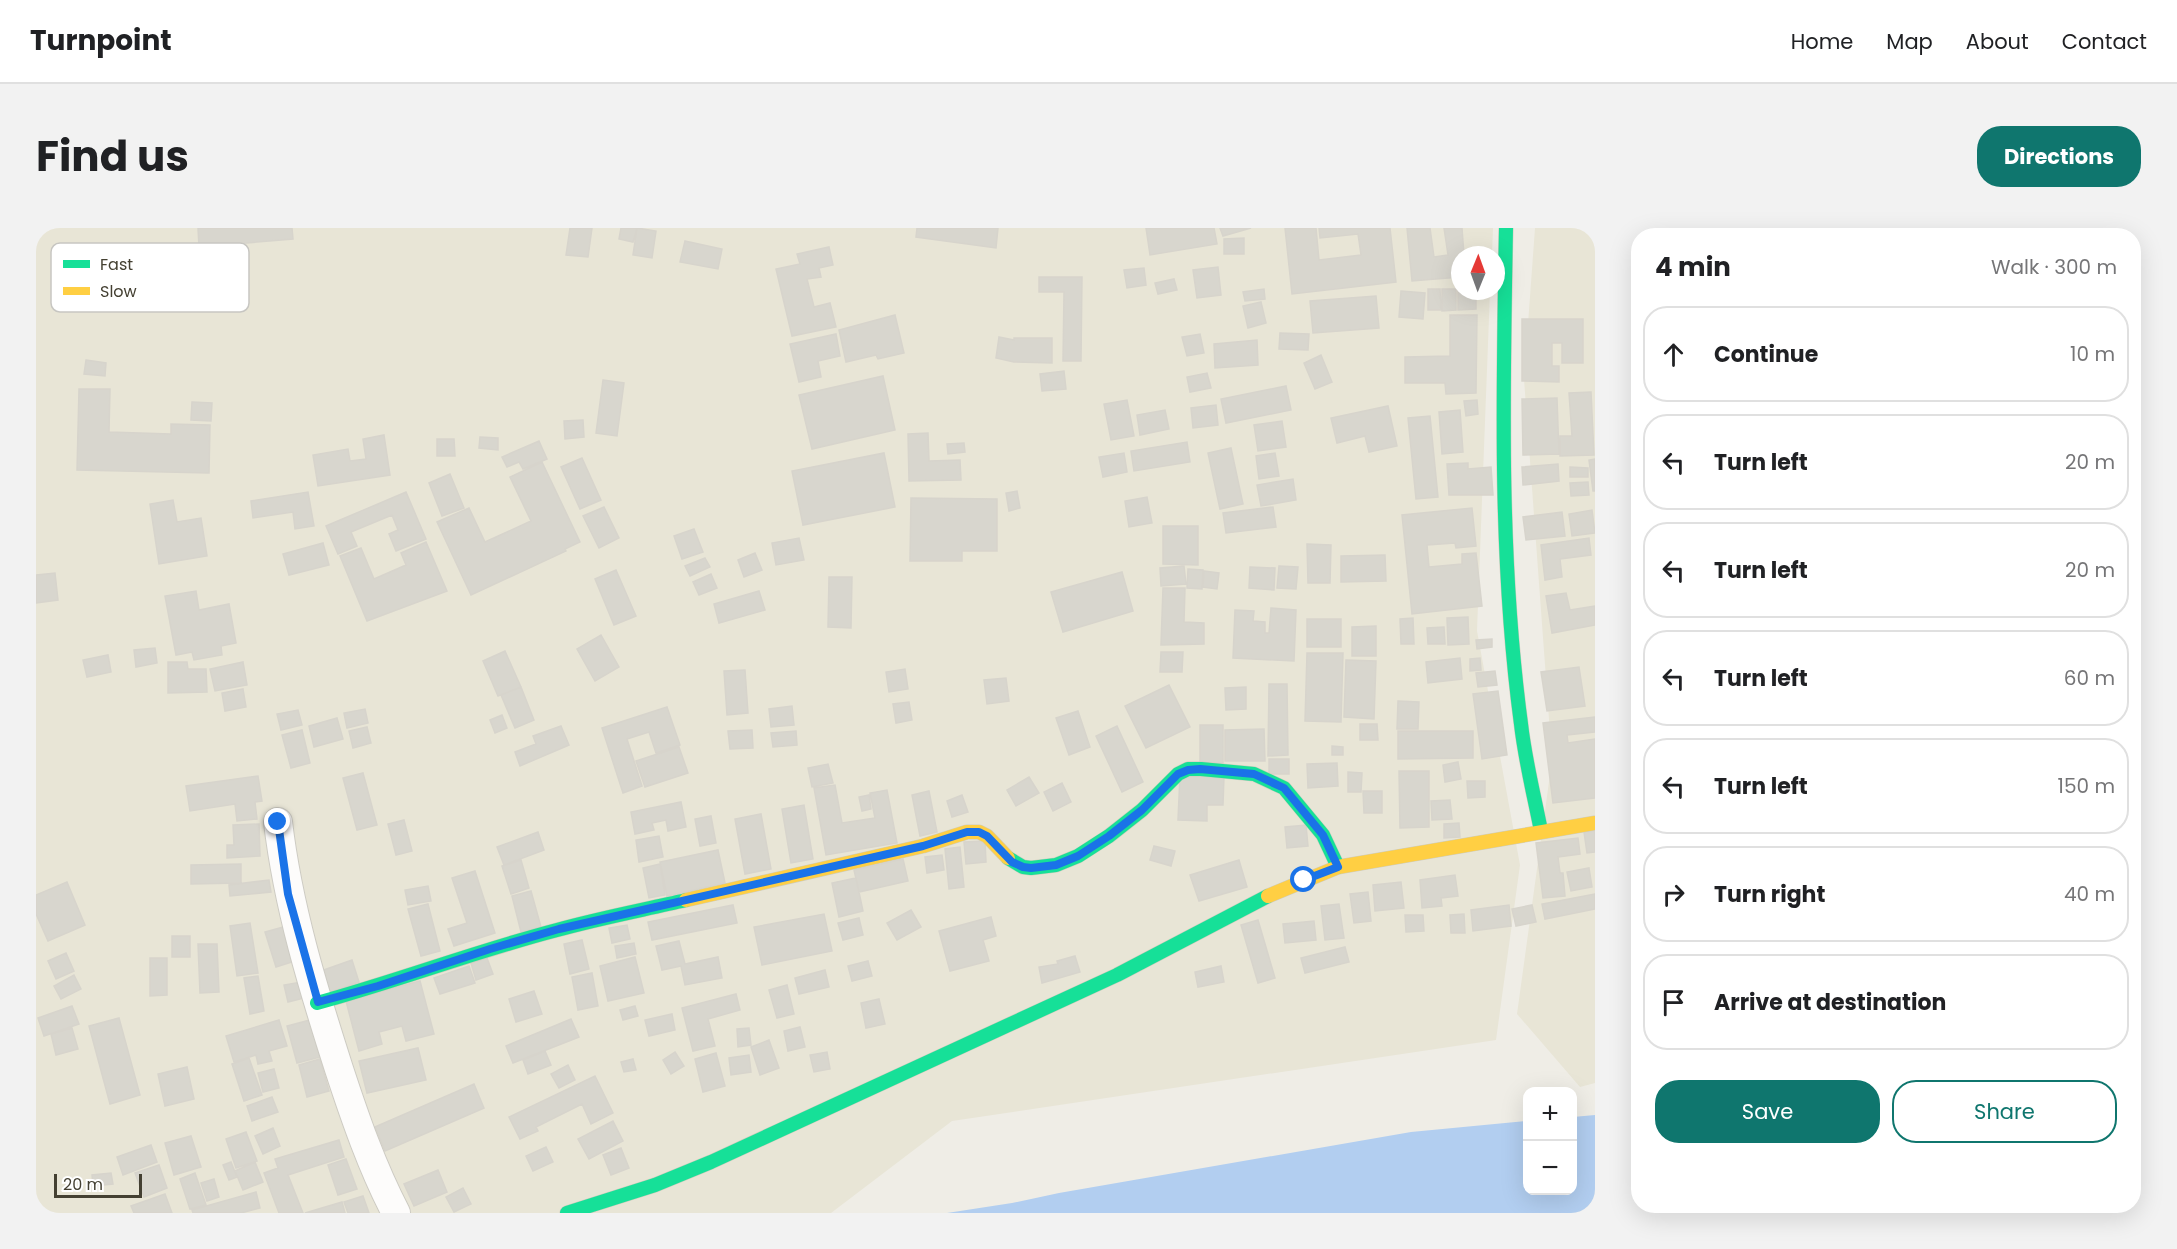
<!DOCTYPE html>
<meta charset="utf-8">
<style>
:root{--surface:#fff;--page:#f2f2f2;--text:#202124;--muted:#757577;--line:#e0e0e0;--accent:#0f766e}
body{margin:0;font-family:Poppins,sans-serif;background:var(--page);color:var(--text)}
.controls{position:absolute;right:18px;bottom:18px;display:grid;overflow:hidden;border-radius:12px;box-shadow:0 6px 24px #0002}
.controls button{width:54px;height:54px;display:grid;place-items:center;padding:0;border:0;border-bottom:2px solid var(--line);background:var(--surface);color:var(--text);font:30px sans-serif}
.compass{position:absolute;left:1415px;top:18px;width:54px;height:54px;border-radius:50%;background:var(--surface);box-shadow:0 6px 24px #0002;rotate:1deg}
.scale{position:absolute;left:18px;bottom:15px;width:88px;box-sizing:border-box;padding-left:6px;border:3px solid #444032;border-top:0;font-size:16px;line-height:21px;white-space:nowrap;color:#444032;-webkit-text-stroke:4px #fff;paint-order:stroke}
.stop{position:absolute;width:18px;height:18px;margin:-14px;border:4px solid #1a73e8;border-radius:50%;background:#fff}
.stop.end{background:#1a73e8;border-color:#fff;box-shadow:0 2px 6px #0008}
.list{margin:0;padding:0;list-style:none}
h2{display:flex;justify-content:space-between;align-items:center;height:78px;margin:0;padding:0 24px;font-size:26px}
h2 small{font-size:20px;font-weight:400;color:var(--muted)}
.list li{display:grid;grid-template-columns:39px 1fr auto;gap:18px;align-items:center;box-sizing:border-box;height:96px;margin:0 12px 12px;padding:0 12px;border:2px solid var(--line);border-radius:24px}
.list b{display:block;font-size:22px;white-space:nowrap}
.list em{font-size:20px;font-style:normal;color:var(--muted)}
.actions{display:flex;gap:12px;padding:18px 24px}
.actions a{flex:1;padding:14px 0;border:2px solid var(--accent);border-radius:24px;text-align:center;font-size:21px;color:var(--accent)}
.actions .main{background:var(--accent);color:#fff}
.icon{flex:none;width:33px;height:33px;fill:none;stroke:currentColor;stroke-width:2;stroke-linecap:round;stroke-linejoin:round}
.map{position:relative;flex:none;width:1559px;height:985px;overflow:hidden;border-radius:24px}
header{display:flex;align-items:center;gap:36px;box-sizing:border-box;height:84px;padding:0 30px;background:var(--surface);border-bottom:2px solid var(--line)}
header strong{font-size:28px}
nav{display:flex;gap:33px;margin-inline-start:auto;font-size:21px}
.intro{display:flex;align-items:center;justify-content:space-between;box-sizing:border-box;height:144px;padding:0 36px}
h1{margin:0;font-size:42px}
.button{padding:15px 27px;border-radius:24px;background:var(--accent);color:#fff;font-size:21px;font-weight:700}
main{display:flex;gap:36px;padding:0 36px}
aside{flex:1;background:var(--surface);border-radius:24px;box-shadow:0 6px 24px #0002}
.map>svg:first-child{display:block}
.residential{fill:#e8e5d6}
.water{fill:#b2cef0}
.building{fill:#d8d6ce;stroke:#d7d4cc;stroke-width:1.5}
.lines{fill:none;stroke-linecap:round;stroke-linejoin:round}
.street-casing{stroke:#cdcbc3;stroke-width:30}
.fast-casing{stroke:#ceccbc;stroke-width:15}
.slow-casing{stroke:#ceccbc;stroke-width:15}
.street{stroke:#fdfcfb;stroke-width:28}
.fast{stroke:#16e098;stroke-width:14}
.slow{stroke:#ffcf43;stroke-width:14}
.route{stroke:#1a73e8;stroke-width:8}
.key{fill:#fff;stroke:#c7c6c2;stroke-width:1.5}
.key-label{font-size:16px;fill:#444032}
</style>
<header>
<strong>Turnpoint</strong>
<nav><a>Home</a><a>Map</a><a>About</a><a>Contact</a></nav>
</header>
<div class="intro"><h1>Find us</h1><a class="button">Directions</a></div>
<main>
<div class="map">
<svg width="1559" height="985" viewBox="0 0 1559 985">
<rect width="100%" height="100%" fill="#efede6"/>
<!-- residential -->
<path class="residential" d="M0,0H1457L1456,27H1424V63H1454L1441,403L1484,637L1460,812L916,893L795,985H0Z
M1499,0H1559V855L1544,859L1481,786L1516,532L1488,151Z"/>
<!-- water -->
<path class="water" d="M1559,887V985H911L976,975L1023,965L1375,904L1491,893L1492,962H1536L1537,889Z"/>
<!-- building -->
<path class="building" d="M162,0H256L257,11L163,19Z
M534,0H556L552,29L530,27Z
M585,0H601L597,14L583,11Z
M601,0L620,3L616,30L597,27Z
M881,0H962L960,20L880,9Z
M1110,0H1178L1181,16L1114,27Z
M1184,0H1215L1187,8Z
M1249,0H1280L1283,32L1325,27L1322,6L1284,10L1283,0H1354L1360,54L1256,66Z
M1371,0H1394L1398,29L1412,27L1408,0H1426L1428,27H1424V49L1376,53Z
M1208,10V26H1188V11Z
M649,13L686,21L682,41L644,34Z
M793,19L797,37L783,40L785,49L771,51L778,79L794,75L800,99L756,108L740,41L764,36L761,26Z
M1182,39L1185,67L1161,70L1157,42Z
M1108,40L1110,57L1091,60L1088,42Z
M1003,49H1046L1045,133H1027L1028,64H1003Z
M1138,51L1141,62L1122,66L1119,55Z
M1422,60H1424V63H1440V81L1422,82Z
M1228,61L1229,71L1209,73L1207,64Z
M1392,61H1404L1405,82H1392Z
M1406,61H1420V82L1406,83Z
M1365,63L1389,65L1387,91L1363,89Z
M1340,68L1343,100L1277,105L1274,73Z
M1225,74L1230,95L1212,100L1207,78Z
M859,87L868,125L842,131L840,127L810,134L803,102Z
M1414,87H1441L1440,165L1410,166L1409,155H1369V129L1414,128Z
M1486,91H1547V135H1526V115H1516V138H1523V154L1486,153Z
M1244,105L1273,106L1272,122L1243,121Z
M800,106L804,128L782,133L785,149L763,154L754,116Z
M1164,106L1168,125L1151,128L1146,109Z
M963,109L978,112V110H1016V135L978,134L960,130Z
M1221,112L1222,137L1179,140L1178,116Z
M1285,127L1296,154L1279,161L1268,135Z
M50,132L70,135L69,148L48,146Z
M1028,143L1030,161L1006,163L1004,146Z
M1171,145L1175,160L1154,164L1151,149Z
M847,148L859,202L776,221L763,167Z
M567,152L588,155L581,208L560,205Z
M1250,158L1255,182L1190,195L1185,171Z
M43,161H74L73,204L135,206V196L174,197L173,245L41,242Z
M1555,164L1558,227L1524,228V208H1536L1533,165Z
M1521,170L1523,226L1487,227L1486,171Z
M1091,172L1098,208L1075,212L1068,176Z
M1441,172L1442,186L1430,188L1428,173Z
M156,174L176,175L175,193L155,192Z
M1180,177L1182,197L1157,200L1155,180Z
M1352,178L1361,218L1333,224L1329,208L1301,215L1295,190Z
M1129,182L1133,201L1104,207L1101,187Z
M1424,182L1427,224L1406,226L1403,184Z
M1394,188L1402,269L1380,271L1372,190Z
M547,192L548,209L529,211L528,193Z
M1246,193L1250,219L1222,223L1218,197Z
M892,205L893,233L924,232L925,252L873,253L872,206Z
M348,207L354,247L282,258L277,227L312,221L314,233L330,231L327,211Z
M444,209L462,210V222L443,220Z
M401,211H418L419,228H401Z
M503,213L511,231L487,241L483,234L471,239L466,229Z
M1151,214L1154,234L1098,243L1095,223Z
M928,215L929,224L912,226L911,216Z
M1195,220L1207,276L1184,281L1172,225Z
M848,225L859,279L767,297L756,243Z
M1088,225L1091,244L1067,249L1063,229Z
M1239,225L1243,248L1223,251L1220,228Z
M546,230L565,272L544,281L525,239Z
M1559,231V263H1557L1553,232Z
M506,234L544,314L529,321L530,323L435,367L401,294L433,280L449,314L495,293L474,249Z
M1432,235V241L1455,239L1457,267H1413L1411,236Z
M1522,236L1523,253L1487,257L1486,239Z
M1534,239L1552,240V249H1534Z
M414,246L428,280L406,288L393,255Z
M1257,251L1260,272L1225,278L1221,257Z
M1552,254L1553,267L1535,268L1534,255Z
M981,263L984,280L973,283L970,265Z
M272,264L278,298L259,301L257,284L217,290L215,273Z
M370,264L390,311L360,323L353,306L362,302L356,287L315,304L321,318L302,326L290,298Z
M1111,269L1116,295L1093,299L1089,273Z
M875,270L961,271V323H926V333H874Z
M137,272L141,294L165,290L171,328L123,336L114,276Z
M568,279L583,310L563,320L547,288Z
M1237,279L1240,299L1190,305L1187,285Z
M1436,280L1440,318L1420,320L1419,315L1391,317L1393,339L1426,336V326L1440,325L1446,378L1376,386L1366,287Z
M1556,282L1559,305L1536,308L1533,286Z
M1526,284L1529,308L1490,312L1487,289Z
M1127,298H1162V337L1127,336Z
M658,301L667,324L646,331L638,308Z
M763,310L768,332L740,337L736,315Z
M1553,310L1555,327L1524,331L1526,349L1509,352L1505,317Z
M390,314L411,363L331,393L304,328L325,320L338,351L370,337L365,325Z
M287,315L293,337L253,347L247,326Z
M1271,316L1295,317L1294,355H1272Z
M719,325L726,342L708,349L702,332Z
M1349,327L1350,353L1305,354V328Z
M669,330L674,339L654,348L649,338Z
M1148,338L1150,356L1125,358L1124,340Z
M1243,338L1262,339L1260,361L1241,360Z
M1214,339L1239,340L1238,362L1213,360Z
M1152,341L1167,342L1166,361L1151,360Z
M580,342L600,388L578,397L559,351Z
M1168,343L1183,345L1181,361L1167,359Z
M1086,344L1097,383L1027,404L1015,364Z
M19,345L22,372L0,375V347Z
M675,346L681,360L663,367L657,354Z
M793,349H816L815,400L792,399Z
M1127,360H1149L1148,394L1168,395V416L1125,417Z
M160,363L163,382L193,376L200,415L185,418L186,427L158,432L156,424L140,427L129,368Z
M723,363L729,382L683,395L678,376Z
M1530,365L1534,382L1559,378V397L1516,405L1510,368Z
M1235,380L1260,382L1258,433L1197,430L1199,382L1218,383L1217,393L1229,394V405H1233Z
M1432,389L1433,416L1412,417L1411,390Z
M1377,390L1378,416H1365L1364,391Z
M1271,391H1305V419H1271Z
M1340,398V428H1316V399Z
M1408,399L1409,416H1392L1391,400Z
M565,407L583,439L559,453L541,421Z
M1456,411V419L1441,421L1440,412Z
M119,420L121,435L100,439L98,422Z
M469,423L485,459L462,468L447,433Z
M1125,424H1147L1146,444H1124Z
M1271,425H1307L1305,494L1269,493Z
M72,427L75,444L51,449L47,432Z
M1424,430L1426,451L1392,455L1390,434Z
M1444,430L1445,442L1434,443V431Z
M1310,432L1340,433L1338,491L1308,489Z
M132,434H151L152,441H170L171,464L132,465Z
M207,434L211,457L179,463L174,441Z
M1543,439L1549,478L1511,483L1505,444Z
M869,441L872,461L853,464L850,444Z
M709,442L712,485L691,487L688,443Z
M1459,443L1461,457L1442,459L1440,445Z
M970,450L973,473L951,476L948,452Z
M1233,456H1251L1252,527L1232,528Z
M1133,457L1154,499L1110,520L1089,478Z
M485,459L498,492L479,500L465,467Z
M1210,459V481L1190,482L1189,460Z
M207,461L210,479L189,483L186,465Z
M1462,463L1471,527L1446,531L1437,466Z
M1362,473L1383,474L1382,501H1361Z
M873,474L876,492L860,495L857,476Z
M756,478L758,497L735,499L733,481Z
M631,479L644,517L620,525L613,504L591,511L606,558L587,565L566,500Z
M329,481L332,495L311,500L308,485Z
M262,482L266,497L245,502L241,486Z
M1042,483L1054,519L1033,527L1020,490Z
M466,487L471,500L459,505L454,492Z
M1559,489V504L1531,507L1532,515L1559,511V570L1517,575L1507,495Z
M301,490L307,511L278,519L273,498Z
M1324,496H1341L1342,512H1324Z
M1164,497H1187V535H1164Z
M525,498L533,517L484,538L479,524L500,516L497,508Z
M1081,498L1107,554L1086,564L1060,508Z
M331,499L335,515L317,520L313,503Z
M1228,501L1229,533H1189V502Z
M266,502L274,535L255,540L246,507Z
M716,502L717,520L694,521L692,503Z
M760,503L761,517L737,519L735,505Z
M1362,503H1437V530L1362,531Z
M1296,518L1307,519V527H1296Z
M643,519L652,545L609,559L600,533Z
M1233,531H1253V546H1233Z
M1422,534L1425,551L1409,554L1407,537Z
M1301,535L1302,558L1272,560L1271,536Z
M792,536L797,555L776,559L772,540Z
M1363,543H1393V599L1364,600Z
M1312,544L1326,545L1325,564H1312Z
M327,545L341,597L321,602L307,550Z
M1144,547L1188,548L1187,577H1171V593L1142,592Z
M222,548L226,573L219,574L221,591L201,593L199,576L154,583L150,558Z
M993,549L1003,565L980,578L971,562Z
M1431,553H1449V569L1432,570Z
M1026,555L1035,574L1017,583L1008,564Z
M799,557L806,595L839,590L834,565L851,562L861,615L790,627L778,560Z
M893,563L901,604L884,608L876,567Z
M1327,563H1346V585H1328Z
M833,567L835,581L826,583L823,569Z
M926,567L932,584L916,589L911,573Z
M1414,572L1416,591L1396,592L1395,573Z
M645,574L650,599L632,603L630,592L616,595L618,602L599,606L595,584Z
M768,577L777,631L755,635L746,581Z
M725,586L735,641L709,646L699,591Z
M675,588L680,615L664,618L659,591Z
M368,592L376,623L360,627L352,596Z
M1423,595L1424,609L1408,610V596Z
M223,596L224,628L191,630V617H198L197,597Z
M1270,597L1272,618L1251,620L1249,599Z
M1559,603V624L1551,625L1548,604Z
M502,604L508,622L468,637L461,619Z
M623,608L627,629L603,634L600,612Z
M1542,610L1544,626L1522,629L1524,645H1527L1529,668L1507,670L1500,615Z
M949,613L950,634L930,636L928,614Z
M1118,618L1139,623L1135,638L1114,632Z
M924,619L928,659L913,661L909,621Z
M682,622L689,655L631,668L624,634Z
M906,627L908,642L891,645L889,629Z
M867,631L872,653L823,664L818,642Z
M485,632L493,660L475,666L466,638Z
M1203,632L1211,659L1163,673L1154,647Z
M205,636V655L155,656V637Z
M624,636L629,667L613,670L607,640Z
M1553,640L1556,659L1535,663L1531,644Z
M439,643L459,705L418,718L412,701L431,695L416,650Z
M1419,647L1422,668L1405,670L1406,678L1386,680L1384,652Z
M820,650L827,683L803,689L796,655Z
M233,652L235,664L194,668L193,657Z
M31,654L49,697L12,713L0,686V667Z
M1365,654L1368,680L1339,683L1337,657Z
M392,658L395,673L372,677L369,662Z
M495,663L505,699L485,704L476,668Z
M1332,664L1335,693L1318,695L1314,666Z
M1559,666V681L1509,691L1506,676Z
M392,676L404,723L385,728L372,681Z
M1303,676L1308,710L1289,712L1285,678Z
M697,677L701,695L616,712L612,694Z
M1473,677L1475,698L1437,703L1435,682Z
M1496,677L1500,694L1480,698L1476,681Z
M875,682L885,699L861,712L851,695Z
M788,686L796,723L726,737L718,699Z
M1428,686L1429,705H1415L1414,687Z
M1369,687H1387L1388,703L1370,704Z
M955,689L960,708L947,712L953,733L914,743L903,703Z
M823,690L827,707L807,712L802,695Z
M1222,692L1239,750L1222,755L1205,697Z
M1278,693L1280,712L1249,715L1247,696Z
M214,695L222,745L201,748L194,698Z
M591,697L594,711L576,715L573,700Z
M251,698L262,732L240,739L229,704Z
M136,708H154V729H136Z
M546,712L553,741L534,746L528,716Z
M643,713L649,736L682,729L686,750L649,757L645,738L626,742L620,718Z
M598,715L600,726L581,730L579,718Z
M162,716H181L183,764L164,765Z
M1309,719L1313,734L1269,745L1265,730Z
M30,725L38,743L20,751L12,733Z
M1039,728L1044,744L1006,755L1003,739L1022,736L1021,733Z
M599,729L608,765L572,773L564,738Z
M114,730H131V767L114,768Z
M451,730L457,746L440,752L435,735Z
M316,732L323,754L290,766L282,744Z
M832,733L836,748L816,753L812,738Z
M433,738L439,755L404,766L398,750Z
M1185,738L1188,754L1162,759L1159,744Z
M789,742L793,759L763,766L759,750Z
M556,745L562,778L542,782L536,749Z
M38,747L45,761L25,771L18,758Z
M222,748L228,783L214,786L208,750Z
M384,753L398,806L370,813L366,798L343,804L346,816L323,823L310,773Z
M265,754L268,770L252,774L248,757Z
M751,757L758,786L741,790L733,762Z
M498,763L506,786L480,794L473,771Z
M700,766L704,782L672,791L679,818L657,823L646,780Z
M843,771L849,796L830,800L825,775Z
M36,778L43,796L8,808L2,790Z
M599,778L602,788L587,792L584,782Z
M636,786L639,802L613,808L609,792Z
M83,790L104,867L74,876L53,798Z
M535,791L543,809L477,835L470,818Z
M243,792L251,818L233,823L236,833L222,836L220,827L198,834L190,808Z
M274,792L284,829L261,835L251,798Z
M764,799L769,819L752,823L748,803Z
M36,800L42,821L20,827L15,806Z
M713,800L715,817L702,819L701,801Z
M733,812L743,840L724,847L715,819Z
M382,820L390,852L331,865L323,833Z
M509,823L515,837L492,846L487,832Z
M639,824L648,838L635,846L627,832Z
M791,824L794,841L778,844L774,827Z
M680,825L689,858L667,864L659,831Z
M713,827L715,844L695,847L693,830Z
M213,830L226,867L208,873L196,836Z
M284,831L293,863L271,869L263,837Z
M597,831L600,842L588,844L585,834Z
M532,837L539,852L523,860L515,846Z
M151,839L158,871L129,878L122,846Z
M238,841L243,860L227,864L222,845Z
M559,848L577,885L555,896L546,876L500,899L502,903L484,911L473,889Z
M438,856L448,880L349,923L339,899Z
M236,869L242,884L216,893L211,878Z
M577,893L587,913L553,931L542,911Z
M237,900L244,918L227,926L219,908Z
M210,904L221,933L200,940L190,911Z
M155,908L165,939L138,947L129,915Z
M303,912L308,929L252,947L267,985H243L228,945L242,940L239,931Z
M115,917L121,934L87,947L81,929Z
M510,919L517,934L497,943L490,928Z
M585,920L593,940L575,947L567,927Z
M310,931L321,961L302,967L292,937Z
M195,934L201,949L193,952L187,937Z
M219,934L227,954L207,962L199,943Z
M123,937L131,960L108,969L99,945Z
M402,942L411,964L378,978L368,956Z
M75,945L77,956L57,958L56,947Z
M159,945L170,977L154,981L144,951Z
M178,951L183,969L171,973L165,955Z
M427,960L435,976L418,984L410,969Z
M220,964L224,980L205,985H157L156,982Z
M129,966L136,985H98L95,978Z
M327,968L333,985H312L308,974Z
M306,974L309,985H269Z"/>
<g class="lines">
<defs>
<path id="street" d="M242,594C252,679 277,760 303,841C319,890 336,939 360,985"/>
<path id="fast" d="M1470,0C1467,165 1463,332 1485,496C1489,532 1498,567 1505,603
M972,630L987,639L995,640L1020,637L1042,628L1073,608L1106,582L1142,546L1152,541H1165L1218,546L1248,560L1287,607L1302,639
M281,775C362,753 440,723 521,702C564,690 607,682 650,672
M531,985L619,957L675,934L1081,747L1232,668"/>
<path id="slow" d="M1232,668L1302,639L1559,595
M650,672L887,618L931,604H943L951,608L972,630"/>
</defs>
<!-- street casing -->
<use href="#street" class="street-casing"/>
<!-- fast casing -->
<use href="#fast" class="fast-casing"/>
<!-- slow casing -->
<use href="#slow" class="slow-casing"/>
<!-- street -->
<use href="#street" class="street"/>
<!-- fast -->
<use href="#fast" class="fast"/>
<!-- slow -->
<use href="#slow" class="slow"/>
</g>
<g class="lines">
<!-- route -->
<path class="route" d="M242,594L252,666L282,774L342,758L454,721L523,701L887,618L931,604H943L951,608L976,634L987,639L995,640L1020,637L1042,628L1073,608L1106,582L1142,546L1152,542L1164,541L1218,546L1248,560L1287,607L1302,639L1268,652"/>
</g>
<!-- legend -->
<rect x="15" y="15" width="198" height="69" rx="9" class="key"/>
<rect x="27" y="32" width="27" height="8" fill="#16e098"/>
<rect x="27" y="59" width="27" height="8" fill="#ffcf43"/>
<g class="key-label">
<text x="64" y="42">Fast</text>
<text x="64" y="69">Slow</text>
</g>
</svg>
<div class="controls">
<button>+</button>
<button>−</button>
</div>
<svg class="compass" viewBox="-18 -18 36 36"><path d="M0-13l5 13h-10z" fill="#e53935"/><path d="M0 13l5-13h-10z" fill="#757577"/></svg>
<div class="scale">20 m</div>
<div class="stop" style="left:1268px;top:652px"></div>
<div class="stop end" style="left:242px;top:594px"></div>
</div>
<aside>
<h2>4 min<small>Walk · 300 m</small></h2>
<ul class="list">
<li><svg class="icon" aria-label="ahead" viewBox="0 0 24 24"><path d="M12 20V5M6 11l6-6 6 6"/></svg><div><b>Continue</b></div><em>10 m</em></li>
<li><svg class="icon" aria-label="left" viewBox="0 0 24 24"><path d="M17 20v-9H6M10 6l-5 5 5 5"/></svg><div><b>Turn left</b></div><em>20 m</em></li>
<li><svg class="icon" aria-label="left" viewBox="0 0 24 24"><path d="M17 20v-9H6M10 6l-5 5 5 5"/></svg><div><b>Turn left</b></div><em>20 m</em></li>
<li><svg class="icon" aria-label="left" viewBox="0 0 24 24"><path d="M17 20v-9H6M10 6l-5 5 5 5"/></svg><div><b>Turn left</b></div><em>60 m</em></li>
<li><svg class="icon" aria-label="left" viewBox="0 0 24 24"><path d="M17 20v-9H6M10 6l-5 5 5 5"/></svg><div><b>Turn left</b></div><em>150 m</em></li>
<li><svg class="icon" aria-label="right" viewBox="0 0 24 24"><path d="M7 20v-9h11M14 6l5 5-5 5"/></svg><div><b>Turn right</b></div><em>40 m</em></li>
<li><svg class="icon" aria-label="arrive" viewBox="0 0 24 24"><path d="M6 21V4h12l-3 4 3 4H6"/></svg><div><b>Arrive at destination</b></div></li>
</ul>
<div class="actions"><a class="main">Save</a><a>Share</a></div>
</aside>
</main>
